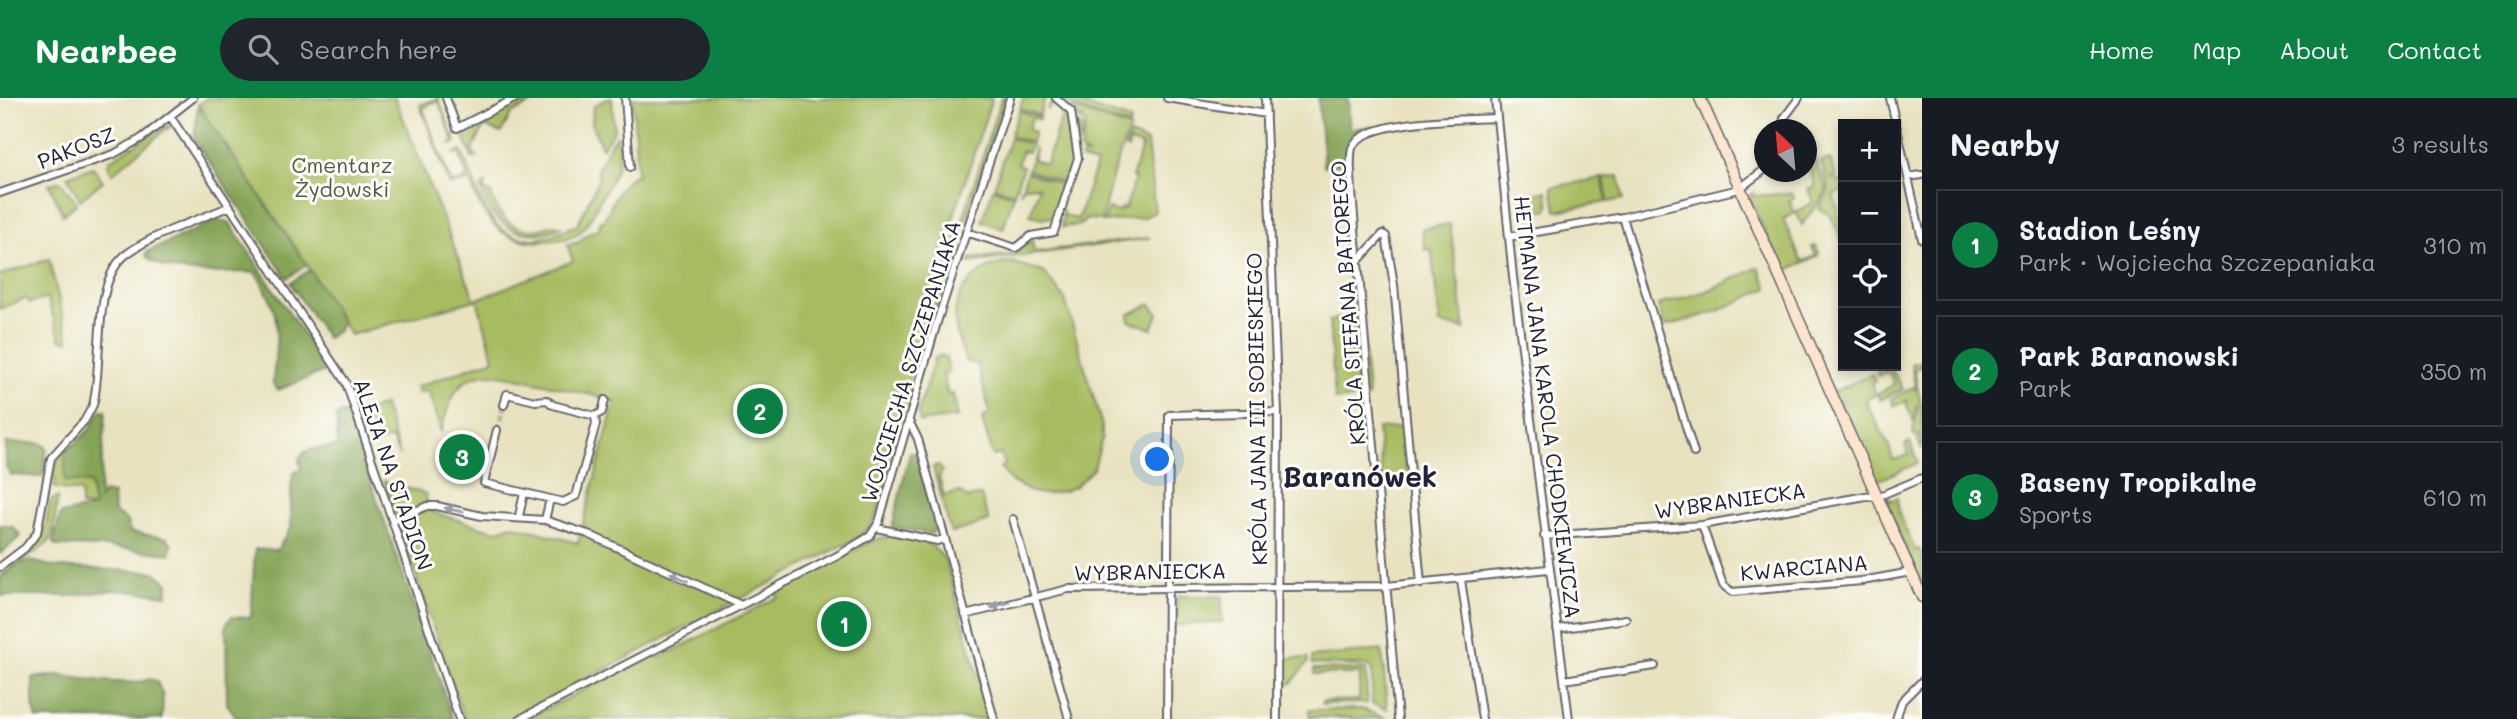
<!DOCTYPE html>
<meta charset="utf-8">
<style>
:root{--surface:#171b24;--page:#20242c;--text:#f1f3f6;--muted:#9ea1a6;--line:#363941;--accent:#0b8043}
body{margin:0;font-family:Mali,sans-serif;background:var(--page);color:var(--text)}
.controls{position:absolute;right:21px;top:21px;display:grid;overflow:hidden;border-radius:0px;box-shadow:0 4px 10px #0003}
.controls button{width:63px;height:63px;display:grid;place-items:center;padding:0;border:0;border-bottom:2px solid var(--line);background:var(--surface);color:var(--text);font:35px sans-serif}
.compass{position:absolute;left:1754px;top:21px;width:63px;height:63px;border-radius:50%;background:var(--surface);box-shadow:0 4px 10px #0003;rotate:334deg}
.you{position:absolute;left:1158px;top:362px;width:24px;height:24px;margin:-18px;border:5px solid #fff;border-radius:50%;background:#1a73e8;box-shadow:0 0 0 10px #1a73e833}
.badge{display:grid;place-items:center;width:46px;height:46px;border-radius:50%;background:var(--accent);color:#fff;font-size:23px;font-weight:700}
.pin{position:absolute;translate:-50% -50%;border:4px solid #fff;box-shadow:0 2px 7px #0006}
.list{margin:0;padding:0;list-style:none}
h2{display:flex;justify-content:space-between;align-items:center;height:91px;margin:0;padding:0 28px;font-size:30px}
h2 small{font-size:23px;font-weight:400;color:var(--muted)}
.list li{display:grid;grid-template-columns:46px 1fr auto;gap:21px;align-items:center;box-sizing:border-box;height:112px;margin:0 14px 14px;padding:0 14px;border:2px solid var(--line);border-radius:0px}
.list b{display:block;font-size:26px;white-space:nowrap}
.list p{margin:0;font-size:23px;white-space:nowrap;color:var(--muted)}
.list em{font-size:23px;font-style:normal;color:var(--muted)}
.icon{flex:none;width:38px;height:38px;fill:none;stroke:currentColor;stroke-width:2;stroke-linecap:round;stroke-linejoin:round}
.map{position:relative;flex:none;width:1922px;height:621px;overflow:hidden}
header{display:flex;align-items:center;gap:42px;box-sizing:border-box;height:98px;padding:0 35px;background:var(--accent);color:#fff}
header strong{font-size:33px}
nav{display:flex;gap:38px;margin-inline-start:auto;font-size:24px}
.search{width:490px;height:63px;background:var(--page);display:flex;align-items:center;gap:18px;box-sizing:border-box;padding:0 24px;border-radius:38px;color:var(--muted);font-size:26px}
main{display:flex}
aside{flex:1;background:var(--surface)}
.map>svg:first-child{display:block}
.green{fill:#a7bc61;stroke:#646f4e;stroke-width:2}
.forest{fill:#85a457;stroke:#546349;stroke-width:2}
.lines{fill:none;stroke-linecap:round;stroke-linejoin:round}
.street-tunnel{stroke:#c0bca5;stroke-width:6;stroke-dasharray:6 3;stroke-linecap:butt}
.street-casing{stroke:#676569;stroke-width:10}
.secondary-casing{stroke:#676569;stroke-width:13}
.street{stroke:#fff;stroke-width:6}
.secondary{stroke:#fbe5cf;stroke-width:10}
.oneway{fill:#9c9ca7}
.labels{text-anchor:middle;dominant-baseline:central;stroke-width:6;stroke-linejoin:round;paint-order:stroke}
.street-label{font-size:21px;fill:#22223b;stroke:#fdfcf7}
.park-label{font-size:21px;fill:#515848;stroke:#fdfcf7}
.district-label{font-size:28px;font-weight:bold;fill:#22223b;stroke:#fdfcf7}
</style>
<header>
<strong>Nearbee</strong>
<div class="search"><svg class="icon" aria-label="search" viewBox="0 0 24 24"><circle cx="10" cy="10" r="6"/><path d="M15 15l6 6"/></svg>Search here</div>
<nav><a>Home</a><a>Map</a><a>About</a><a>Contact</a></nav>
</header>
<main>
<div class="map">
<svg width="1922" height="621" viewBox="0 0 1922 621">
<rect width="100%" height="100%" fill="#fdfcf7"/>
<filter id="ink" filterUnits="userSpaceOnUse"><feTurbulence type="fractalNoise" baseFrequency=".0143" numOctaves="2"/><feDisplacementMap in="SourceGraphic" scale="14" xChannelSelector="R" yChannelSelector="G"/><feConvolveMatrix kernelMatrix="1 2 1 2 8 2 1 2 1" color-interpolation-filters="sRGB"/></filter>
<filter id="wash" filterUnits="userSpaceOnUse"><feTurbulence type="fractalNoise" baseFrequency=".00686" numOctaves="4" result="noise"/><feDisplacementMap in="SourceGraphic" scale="28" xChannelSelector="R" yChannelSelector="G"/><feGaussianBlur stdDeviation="1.57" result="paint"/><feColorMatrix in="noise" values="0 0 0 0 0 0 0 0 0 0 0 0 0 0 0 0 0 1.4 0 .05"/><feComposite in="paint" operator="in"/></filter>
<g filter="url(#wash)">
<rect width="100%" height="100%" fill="#e8e2bf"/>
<!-- green -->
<path class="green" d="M206,0H395L475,202L350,237L298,153L198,7Z
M438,0L452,36H455V45L449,47L454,44L439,4H432L423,11L451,84L458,85L467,79L459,55L453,56L461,53C480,89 483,143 536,141C551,140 563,130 577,128L599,81L597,72L611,44L617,38C621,68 617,73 602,98C596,108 591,122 583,131C574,141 561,142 548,143C498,147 485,122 468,80L465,84L450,87L420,7Z
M527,0H541L511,16L501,35L484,28L472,53L477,59L472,60L462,33Z
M607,0H612L614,32L602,50L592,27L593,9Z
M633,0H992L924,210L931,231L879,410L871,427L857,440L510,621H464L384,383L426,396L427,408L435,415L495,433L512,427L578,445L615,303C589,296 562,290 535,284C477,270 456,270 441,334L428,293L418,295L416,289L494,261L477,201L573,163L567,146L577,145L590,134L599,132L600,123L603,124C613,105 618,85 637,76Z
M1001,0H1006L966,123L962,124Z
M1023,0H1045L1040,17L1020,11Z
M1062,0L1131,22L1129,28L1073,9Z
M1053,2C1082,17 1076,60 1067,86L1028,72L1035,49L1033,62L1046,66L1064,10L1052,6L1047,12Z
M1074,11L1130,30L1115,69L1101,122L1087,121L1080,127L1062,129L1063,114L1065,118L1078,121L1096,66L1081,61L1083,56L1090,58L1080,52L1086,30L1079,45L1078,35L1081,33H1078L1077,27L1084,29L1086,25L1080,23L1083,20L1078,21Z
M1019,13L1039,19V21L1032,20L1028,32L1034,34L1031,45L1010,38Z
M172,28L165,32L112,76L108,67L110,62L165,28Z
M1130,37L1147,44L1155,114L1145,119L1103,124L1108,111L1119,114L1121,110L1125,111L1135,80L1132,79L1142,48L1130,44L1128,51L1125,50Z
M1010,40L1031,46L1028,54L1022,53L1018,66L1023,69L1014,95L994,89Z
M1814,59L1827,92C1820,106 1810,115 1802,127L1796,114L1813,104L1808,91L1815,88L1806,62Z
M1830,61L1836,79L1829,80L1843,84V93L1833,96L1843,130V146L1831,118L1819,111L1829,91L1821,64Z
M93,69L103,83L80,102L67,78Z
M1027,74L1066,88L1056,119L1044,120L1030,117L1039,89L1024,88L1020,95Z
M1619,78L1623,101L1608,104L1604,80Z
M1602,80L1607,104L1556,113L1552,89Z
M57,84H61L77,105L63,117L49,86Z
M487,84L483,92L491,95C495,116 513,133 535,132C545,131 552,124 561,129C524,146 490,128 481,89Z
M993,91L1014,97L1003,131L982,123Z
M1547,93L1549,109L1546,113L1522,108V99Z
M1753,95L1754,98L1792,95L1794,100L1789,103L1795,115L1783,121L1800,160L1804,163L1816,158L1812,149L1816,148L1819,155L1817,159L1783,174L1749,98Z
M1450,126L1465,231L1440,226L1431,151L1425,152L1422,131Z
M958,133L962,135L934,215L933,212Z
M1150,140L969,165L970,161L1015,156L1032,142L1034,154Z
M49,161L69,243L61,242L47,200L30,205L26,200L0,211V177Z
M1011,164L1044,174L1065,201L1102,328V340L1094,370L1076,388L1064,393L1045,396L1031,394L1012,384L1000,370L1005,366L1000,356L993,358L982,321L990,314L977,266L966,264C962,251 955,236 955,221C955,189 980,167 1011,164Z
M1759,169L1768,190L1718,213L1664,229L1658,207L1707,193Z
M1151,206L1158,216L1152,231L1129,223V216Z
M1361,215L1368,300L1335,302L1329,223Z
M940,257L946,260L949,274L943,276L948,297L953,296L958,319L920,324L918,313L935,259L939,260Z
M1922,263V269L1914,271L1922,310V352L1917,341L1920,340L1919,337L1914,338L1913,335L1918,306L1913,323L1906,305L1909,302L1894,308L1891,301L1914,289L1916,293L1911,266Z
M1890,268L1903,291L1880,302L1878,296L1894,286L1889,274L1878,278L1876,274Z
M1872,276L1875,283L1871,285L1876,297L1867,301V306L1889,348L1893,362L1909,357L1905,347L1910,344L1918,365L1875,384L1835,293Z
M384,307L400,358L391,340L378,346L364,314Z
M1403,329L1407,378L1382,381L1378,331Z
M72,345L65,355L90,385L94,409L81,408V394L54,390L55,381L52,380L60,357Z
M938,367L942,373L939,379L944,398L959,394L968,400L981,397L989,423L951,435L933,369Z
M1888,398L1890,403L1897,400L1900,419L1915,452L1919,451L1922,458V488L1885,404Z
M58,399L53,436L48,445L0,479L35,447L46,425L50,403Z
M893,437C917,438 931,443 946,463L990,621H527L656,554L659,560L778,499L775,492L871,443Z
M1177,498H1222V524L1176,527Z
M1382,552L1387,611L1372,606V573L1369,568L1312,566V559Z
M1286,560H1308V564L1292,585L1286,586Z
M1314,571L1366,572L1367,605L1322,606V603L1359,602L1360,576H1314Z
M1362,611L1387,621L1310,619L1309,612Z"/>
<!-- forest -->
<path class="forest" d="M1318,0H1348L1350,31L1374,28L1351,44L1348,65L1324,68Z
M198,7L307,167L287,180L194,41Z
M217,122L229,124L327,272L278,292L273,286C276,234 285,220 255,174C225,174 168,180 146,158L147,154Z
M310,172L342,224L339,232L327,240L290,185Z
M101,312H106L99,401L104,394L113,396L114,414L127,423L130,434L167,440L172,447L170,456L109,449L56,448L53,444L61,416L94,409L90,385L65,383V355L89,332Z
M342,315L348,318L453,621H238L227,606L226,527L231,519H251L255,451L277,452L291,430V386L294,375L301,371L299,361C308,346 323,352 338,348C336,337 338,329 336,319Z
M6,345H41L47,350L42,379L11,377L6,369Z
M910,354L916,356L936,426V431L931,436L892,429Z
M0,427L13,429L21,438L0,456Z
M32,463L55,469L155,474L168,485L167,497L116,492L68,498H0V479L20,465Z
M58,577C75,580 137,589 148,581L157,583L163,598L162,621H37L33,607V580Z"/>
</g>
<g filter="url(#ink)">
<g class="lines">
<!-- street-tunnel -->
<path class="street-tunnel" d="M497,332L504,307"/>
<defs>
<path id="street" d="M446,0L457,30L516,0
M625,0L630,69
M1167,0L1266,16
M1265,0L1278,314L1277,621
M1495,0L1513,179L1569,621
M1890,0L1922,141
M170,18L346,285L459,621
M1783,32L1784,20L1799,0
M1908,79L1922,77
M0,95L114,56L142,40L193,0
M1623,119L1694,355
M966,134L1016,150L1031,138L1054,134L1078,60L1071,13L1056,0
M1508,139L1623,119L1739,91L1764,72
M1358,163L1383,136L1386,138L1394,187L1421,486
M595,318L602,314L605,302
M909,323L918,341L994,621
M497,332L484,385L563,404L576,398L596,326L595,318L553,307L547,302L535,303L507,296L504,307
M519,418L524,395
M1013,421L1069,621
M545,422L550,401
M393,423L427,408H437L482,418L545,422L588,436L741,507
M1702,427L1723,487L1732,494L1862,483L1911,474
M877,430L937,443L944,441
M1544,438L1702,427L1866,398L1877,399L1922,380
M0,469L25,450L37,435L51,360L85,322L93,307C104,265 90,181 128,155C157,134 197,123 230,108
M1461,482L1482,621
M965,517L1068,491L1387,488L1548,471
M1557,531L1626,521
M1564,582L1655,568
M520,621L837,458L870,438L879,424L938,221L1010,0
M1167,621L1169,317L1278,314
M1398,621L1355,131C1354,113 1348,64 1352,50C1363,20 1468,22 1496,20
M1896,621L1902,603L1922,583"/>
<path id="secondary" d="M1700,0L1922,499"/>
</defs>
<!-- street casing -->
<use href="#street" class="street-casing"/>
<!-- secondary casing -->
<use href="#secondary" class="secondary-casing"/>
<!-- street -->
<use href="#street" class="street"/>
<!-- secondary -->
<use href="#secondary" class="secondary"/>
</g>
<!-- one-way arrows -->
<defs><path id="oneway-solid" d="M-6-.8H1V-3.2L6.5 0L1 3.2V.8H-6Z" transform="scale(1.75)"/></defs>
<g class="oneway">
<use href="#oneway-solid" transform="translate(454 412) rotate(-167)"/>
<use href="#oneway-solid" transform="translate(679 479) rotate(-155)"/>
<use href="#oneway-solid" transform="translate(1000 507) rotate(164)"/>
</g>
</g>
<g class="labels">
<!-- street labels -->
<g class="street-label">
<text transform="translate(76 49) rotate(-21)">PAKOSZ</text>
<text transform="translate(1347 205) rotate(-94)">KRÓLA STEFANA BATOREGO</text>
<text transform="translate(910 263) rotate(-73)">WOJCIECHA SZCZEPANIAKA</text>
<text transform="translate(1548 309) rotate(83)">HETMANA JANA KAROLA CHODKIEWICZA</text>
<text transform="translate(1256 311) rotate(-91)">KRÓLA JANA III SOBIESKIEGO</text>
<text transform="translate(394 376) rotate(71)">ALEJA NA STADION</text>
<text transform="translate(1730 402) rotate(-8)">WYBRANIECKA</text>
<text transform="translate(1804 469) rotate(-5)">KWARCIANA</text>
<text transform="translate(1150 473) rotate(-1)">WYBRANIECKA</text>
</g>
<!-- park labels -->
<g class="park-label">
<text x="342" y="66">Cmentarz<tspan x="342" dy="24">Żydowski</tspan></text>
</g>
<!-- district labels -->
<g class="district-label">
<text x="1360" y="378">Baranówek</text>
</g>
</g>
</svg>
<div class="controls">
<button>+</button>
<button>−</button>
<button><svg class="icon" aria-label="locate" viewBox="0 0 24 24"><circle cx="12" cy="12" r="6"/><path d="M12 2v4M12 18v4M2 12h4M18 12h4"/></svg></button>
<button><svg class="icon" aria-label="layers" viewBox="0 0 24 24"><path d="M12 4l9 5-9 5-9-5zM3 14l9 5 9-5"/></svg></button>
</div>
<svg class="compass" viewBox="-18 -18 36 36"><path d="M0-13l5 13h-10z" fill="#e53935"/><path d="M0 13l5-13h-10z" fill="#9ea1a6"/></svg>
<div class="you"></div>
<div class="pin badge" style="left:844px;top:526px">1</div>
<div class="pin badge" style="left:760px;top:313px">2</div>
<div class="pin badge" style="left:462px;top:359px">3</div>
</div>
<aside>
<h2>Nearby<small>3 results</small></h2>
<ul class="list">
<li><span class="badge">1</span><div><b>Stadion Leśny</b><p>Park · Wojciecha Szczepaniaka</p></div><em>310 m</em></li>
<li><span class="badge">2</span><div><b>Park Baranowski</b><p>Park</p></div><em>350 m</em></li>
<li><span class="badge">3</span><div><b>Baseny Tropikalne</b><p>Sports</p></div><em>610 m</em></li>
</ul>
</aside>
</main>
